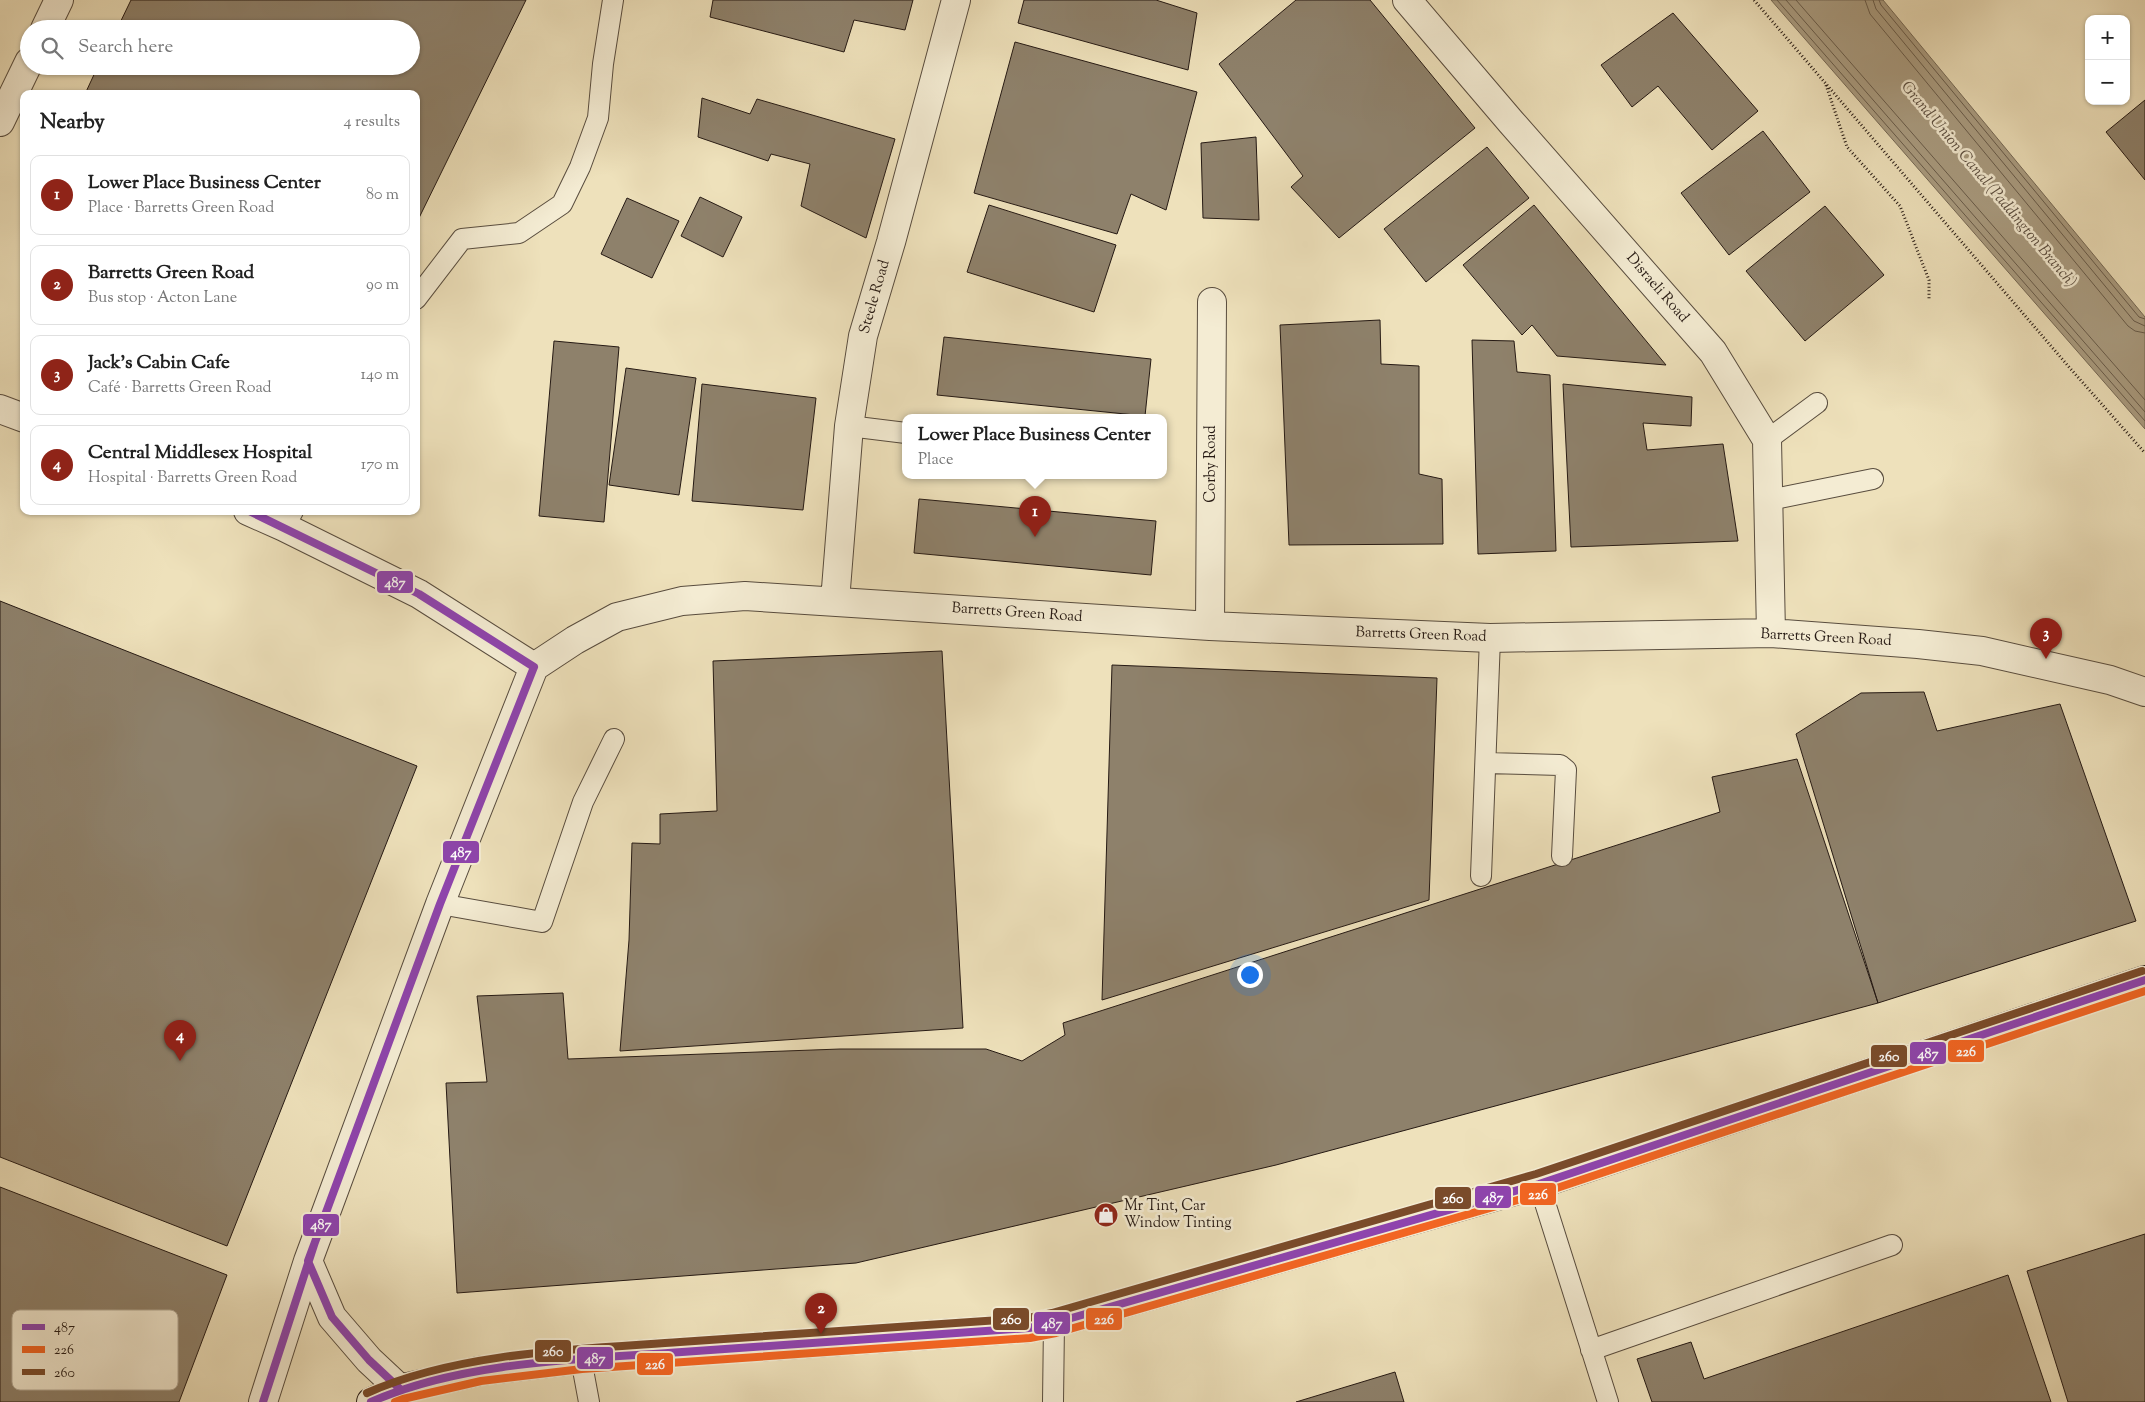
<!DOCTYPE html>
<meta charset="utf-8">
<style>
:root{--surface:#fff;--page:#f6f6f6;--text:#222;--muted:#767676;--line:#e0e0e0;--accent:#8f2418}
body{margin:0;font-family:"Sorts Mill Goudy",serif;background:var(--page);color:var(--text)}
.controls{position:absolute;right:15px;top:15px;display:grid;overflow:hidden;border-radius:10px;box-shadow:0 1px 4px #0004}
.controls button{width:45px;height:45px;display:grid;place-items:center;padding:0;border:0;border-bottom:1px solid var(--line);background:var(--surface);color:var(--text);font:25px sans-serif}
.you{position:absolute;left:1249px;top:974px;width:18px;height:18px;margin:-12px;border:4px solid #fff;border-radius:50%;background:#1a73e8;box-shadow:0 0 0 8px #1a73e833}
.badge{display:grid;place-items:center;width:32px;height:32px;border-radius:50%;background:var(--accent);color:#fff;font-size:16px;font-weight:700}
.pin{position:absolute;translate:-50% -41px;filter:drop-shadow(0 1px 2px #0008)}
.pin::after{content:'';position:absolute;top:26px;width:18px;height:15px;background:inherit;clip-path:polygon(0 0,100% 0,50% 100%)}
.popup{position:absolute;left:902px;top:414px;width:265px;height:65px;box-sizing:border-box;display:grid;place-content:center;border-radius:10px;background:var(--surface);filter:drop-shadow(0 1px 4px #0005);font-size:16px;white-space:nowrap;color:var(--muted)}
.popup b{font-size:19px;color:var(--text)}
.popup::after{content:'';position:absolute;left:50%;top:100%;margin-left:-10px;border:10px solid transparent;border-top-color:var(--surface)}
.list{margin:0;padding:0;list-style:none}
h2{display:flex;justify-content:space-between;align-items:center;height:65px;margin:0;padding:0 20px;font-size:21px}
h2 small{font-size:16px;font-weight:400;color:var(--muted)}
.list li{display:grid;grid-template-columns:32px 1fr auto;gap:15px;align-items:center;box-sizing:border-box;height:80px;margin:0 10px 10px;padding:0 10px;border:1px solid var(--line);border-radius:10px}
.list b{display:block;font-size:19px;white-space:nowrap}
.list p{margin:0;font-size:16px;white-space:nowrap;color:var(--muted)}
.list em{font-size:16px;font-style:normal;color:var(--muted)}
.icon{flex:none;width:28px;height:28px;fill:none;stroke:currentColor;stroke-width:2;stroke-linecap:round;stroke-linejoin:round}
.map{position:relative;flex:none;width:2145px;height:1402px;overflow:hidden}
.search{position:absolute;background:var(--surface);box-shadow:0 1px 4px #0004;left:20px;top:20px;width:400px;height:55px;display:flex;align-items:center;gap:12px;box-sizing:border-box;padding:0 18px;border-radius:28px;color:var(--muted);font-size:19px}
.panel{position:absolute;background:var(--surface);box-shadow:0 1px 4px #0004;left:20px;top:90px;width:400px;height:425px;border-radius:10px}
.map>svg:first-child{display:block}
.water{fill:#aa9d82;stroke:#756956}
.lines{fill:none;stroke-linecap:round;stroke-linejoin:round}
.shore{stroke:#685c4b;stroke-width:1}
.building{fill:#8e816b;stroke:#261a14}
.service-casing{stroke:#584c3e;stroke-width:22}
.minor-casing{stroke:#584c3e;stroke-width:30}
.secondary-casing{stroke:#261a14;stroke-width:30}
.path{stroke:#261a14;stroke-width:3;stroke-dasharray:1 2.5;stroke-linecap:butt}
.service{stroke:#f4ecd3;stroke-width:20}
.minor{stroke:#f4ecd3;stroke-width:28}
.secondary{stroke:#f4ecd3;stroke-width:28}
.bus-1-casing{stroke:#f4ecd3;stroke-width:11}
.bus-2-casing{stroke:#f4ecd3;stroke-width:11}
.bus-3-casing{stroke:#f4ecd3;stroke-width:11}
.bus-1{stroke:#8e44ad;stroke-width:8}
.bus-2{stroke:#f26522;stroke-width:8}
.bus-3{stroke:#7a4b2a;stroke-width:8}
.labels{text-anchor:middle;dominant-baseline:central;stroke-width:5;stroke-linejoin:round;paint-order:stroke}
.street-label{font-size:15px;fill:#261a14;stroke:#f4ecd3}
.poi-label{font-size:15px;fill:#261a14;stroke:#f4ecd3;text-anchor:start}
.water-label{font-size:16px;font-style:italic;fill:#5b4e40;stroke:#f4ecd3}
.key{fill:#f4ecd3;stroke:#b6ad9a;stroke-width:1}
.key-label{font-size:14px;fill:#261a14}
.line-badge{stroke:#f4ecd3;stroke-width:2}
.badge-label{font-size:14px;text-anchor:middle;font-weight:bold;fill:#fff}
</style>
<div class="map">
<svg width="2145" height="1402" viewBox="0 0 2145 1402">
<rect width="100%" height="100%" fill="#eee1bb"/>
<filter id="stains"><feTurbulence type="fractalNoise" baseFrequency=".004" numOctaves="4"/><feColorMatrix values="0 0 0 0 .2 0 0 0 0 .09 0 0 0 0 .02 0 0 0 .5 -.17"/></filter>
<radialGradient id="worn" r=".72"><stop offset=".6" stop-color="#630" stop-opacity="0"/><stop offset="1" stop-color="#630" stop-opacity=".3"/></radialGradient>
<!-- water -->
<path class="water" d="M1771,0H1883L2145,317V429Z"/>
<g class="lines">
<!-- shore -->
<path class="shore" d="M1777,0L2145,421
M1786,0L2145,412
M1796,0L2145,400
M1865,0L1870,14L2128,326L2135,331L2145,333
M1873,0L1876,9L2134,321L2145,326
M1879,0L1881,5L2139,317L2145,319"/>
</g>
<!-- building -->
<path class="building" d="M131,0H526L416,224V94H85L98,66H411V29H117Z
M713,0H913L905,30L854,20L844,52L710,17Z
M1024,0H1156L1197,13L1188,70L1018,23Z
M1296,0H1370L1475,128L1339,238L1291,187L1303,176L1219,64Z
M1673,13L1758,111L1712,150L1658,86L1632,107L1601,65Z
M1015,42L1197,92L1166,210L1131,194L1117,234L974,193Z
M702,98L750,114L757,99L895,139L866,238L801,206L810,164L771,154L768,161L698,137Z
M2145,100V180L2106,132Z
M1763,131L1810,192L1729,255L1681,193Z
M1256,137L1259,220L1203,218L1201,143Z
M1487,147L1529,198L1426,282L1384,229Z
M700,197L742,217L723,257L681,236Z
M627,198L679,221L652,278L601,254Z
M989,205L1116,245L1094,312L967,272Z
M1534,205L1666,365L1557,356L1532,325L1522,335L1463,265Z
M1825,206L1884,275L1805,341L1746,271Z
M1380,320L1381,364L1419,366V474L1442,479L1443,544L1289,545L1280,325Z
M944,337L1151,359L1145,416L937,395Z
M1472,340L1514,341L1517,372L1550,375L1556,551L1478,554Z
M554,341L619,347L604,522L539,516Z
M626,368L696,378L679,495L609,485Z
M702,384L816,398L803,510L692,501Z
M1563,384L1692,397L1691,426L1643,423L1647,450L1723,444L1738,541L1571,547Z
M919,499L1156,521L1151,575L914,553Z
M0,601L417,766L227,1246L0,1157Z
M942,651L963,1028L620,1051L629,940L632,843L660,844V814L717,811L713,661Z
M1112,665L1437,678L1429,900L1102,1000Z
M1924,692L1937,731L2060,704L2136,921L1878,1003L1796,734L1861,693Z
M1797,759L1878,1003L1276,1165L856,1263L457,1293L446,1083L487,1082L477,996L563,993L568,1059L840,1049H986L1022,1061L1065,1035L1063,1023L1720,812L1712,777Z
M0,1187L227,1275L179,1402H0Z
M2145,1234V1402H2068L2027,1271Z
M2008,1275L2051,1402H1652L1637,1359L1691,1342L1704,1379Z
M1395,1372L1404,1402H1296Z"/>
<g class="lines">
<defs>
<path id="service" d="M416,299L462,239L519,233L562,204L580,167L598,118L603,64L613,0
M849,426L906,433
M1767,440L1817,403
M1769,500L1873,479
M284,527L293,511
M1486,763L1560,765L1566,770L1562,856
M1481,876L1490,638
M440,904L542,922L583,802L614,739
M1539,1184L1608,1402
M1591,1350L1892,1245
M581,1359L589,1402
M1053,1402L1054,1323"/>
<path id="minor" d="M1407,0L1511,122L1713,352L1767,440L1771,633
M45,29L59,0
M0,122L29,62
M0,409L24,418
M248,511L284,527L419,594L534,667
M835,601L849,426L863,336L891,242L956,0
M1210,626L1212,302
M308,1261L332,1317L369,1360L400,1389
M263,1402L308,1261L440,904L534,667L575,640L617,617L682,601L745,596L1210,626L1490,638L1771,633L1918,644L1982,651L2110,680L2145,692"/>
<path id="secondary" d="M371,1402L400,1389L479,1371L581,1359L1029,1328L1054,1323L1539,1184L2145,980"/>
</defs>
<!-- service casing -->
<use href="#service" class="service-casing"/>
<!-- minor casing -->
<use href="#minor" class="minor-casing"/>
<!-- secondary casing -->
<use href="#secondary" class="secondary-casing"/>
<!-- path -->
<path class="path" d="M1754,0L2069,367L2145,453
M1826,85L1847,147L1900,206L1929,280V299"/>
<!-- service -->
<use href="#service" class="service"/>
<!-- minor -->
<use href="#minor" class="minor"/>
<!-- secondary -->
<use href="#secondary" class="secondary"/>
<defs>
<path id="bus-1" d="M249,511L419,594L534,667
M400,1389L369,1360L332,1317L308,1261L440,904L534,667
M263,1402L315,1242
M371,1402C462,1361 584,1359 682,1352C798,1344 913,1336 1029,1328L1054,1323L1539,1184L2145,980"/>
<path id="bus-2" d="M395,1402L403,1399L481,1381L582,1369L1030,1338L1056,1333L1542,1193L2145,991"/>
<path id="bus-3" d="M367,1393C458,1352 580,1349 680,1342C796,1334 912,1326 1028,1318L1052,1313L1536,1174L2142,971"/>
</defs>
<!-- bus-1 casing -->
<use href="#bus-1" class="bus-1-casing"/>
<!-- bus-2 casing -->
<use href="#bus-2" class="bus-2-casing"/>
<!-- bus-3 casing -->
<use href="#bus-3" class="bus-3-casing"/>
<!-- bus-1 -->
<use href="#bus-1" class="bus-1"/>
<!-- bus-2 -->
<use href="#bus-2" class="bus-2"/>
<!-- bus-3 -->
<use href="#bus-3" class="bus-3"/>
</g>
<!-- icons -->
<defs>
<symbol id="shop-disc" viewBox="-11 -11 22 22"><circle r="9.5" fill="#8f2418" stroke="#f4ecd3"/><path d="M-5-2.5h2.3a2.7 3.5 0 0 1 5.4 0H5L5.5 6h-11ZM-1.5-2.5h3a1.5 2.3 0 0 0-3 0Z" fill="#fff"/></symbol>
</defs>
<g fill-rule="evenodd">
<use href="#shop-disc" x="1092" y="1201" width="28" height="28"/>
</g>
<g class="labels">
<!-- street labels -->
<g class="street-label">
<text transform="translate(1657 288) rotate(49)">Disraeli Road</text>
<text transform="translate(875 297) rotate(-74)">Steele Road</text>
<text transform="translate(1211 464) rotate(-90)">Corby Road</text>
<text transform="translate(1017 613) rotate(4)">Barretts Green Road</text>
<text transform="translate(1421 635) rotate(2)">Barretts Green Road</text>
<text transform="translate(1826 638) rotate(3)">Barretts Green Road</text>
</g>
<!-- poi labels -->
<g class="poi-label">
<text x="1124" y="1206">Mr Tint, Car<tspan x="1124" dy="17">Window Tinting</tspan></text>
</g>
<!-- water labels -->
<g class="water-label">
<text transform="translate(1988 185) rotate(50)">Grand Union Canal (Paddington Branch)</text>
</g>
</g>
<!-- legend -->
<rect x="12" y="1310" width="166" height="80" rx="8" class="key"/>
<rect x="22" y="1324" width="23" height="6" fill="#8e44ad"/>
<rect x="22" y="1346" width="23" height="7" fill="#f26522"/>
<rect x="22" y="1369" width="23" height="6" fill="#7a4b2a"/>
<g class="key-label">
<text x="54" y="1332">487</text>
<text x="54" y="1354">226</text>
<text x="54" y="1377">260</text>
</g>
<g class="line-badge">
<rect x="376" y="570" width="38" height="24" rx="5" fill="#8e44ad"/>
<rect x="442" y="840" width="38" height="24" rx="5" fill="#8e44ad"/>
<rect x="1947" y="1039" width="38" height="24" rx="5" fill="#f26522"/>
<rect x="1909" y="1041" width="38" height="24" rx="5" fill="#8e44ad"/>
<rect x="1870" y="1044" width="38" height="24" rx="5" fill="#7a4b2a"/>
<rect x="1519" y="1182" width="38" height="24" rx="5" fill="#f26522"/>
<rect x="1474" y="1185" width="38" height="24" rx="5" fill="#8e44ad"/>
<rect x="1434" y="1186" width="38" height="24" rx="5" fill="#7a4b2a"/>
<rect x="302" y="1213" width="38" height="24" rx="5" fill="#8e44ad"/>
<rect x="992" y="1307" width="38" height="24" rx="5" fill="#7a4b2a"/>
<rect x="1085" y="1307" width="38" height="24" rx="5" fill="#f26522"/>
<rect x="1033" y="1311" width="38" height="24" rx="5" fill="#8e44ad"/>
<rect x="534" y="1339" width="38" height="24" rx="5" fill="#7a4b2a"/>
<rect x="576" y="1346" width="38" height="24" rx="5" fill="#8e44ad"/>
<rect x="636" y="1352" width="38" height="24" rx="5" fill="#f26522"/>
</g>
<g class="badge-label">
<text x="395" y="587">487</text>
<text x="461" y="857">487</text>
<text x="1966" y="1056">226</text>
<text x="1928" y="1058">487</text>
<text x="1889" y="1061">260</text>
<text x="1538" y="1199">226</text>
<text x="1493" y="1202">487</text>
<text x="1453" y="1203">260</text>
<text x="321" y="1229">487</text>
<text x="1011" y="1324">260</text>
<text x="1104" y="1324">226</text>
<text x="1052" y="1328">487</text>
<text x="553" y="1356">260</text>
<text x="595" y="1363">487</text>
<text x="655" y="1369">226</text>
</g>
<rect width="100%" height="100%" filter="url(#stains)"/>
<rect width="100%" height="100%" fill="url(#worn)"/>
</svg>
<div class="controls">
<button>+</button>
<button>−</button>
</div>
<div class="you"></div>
<div class="pin badge" style="left:1035px;top:537px">1</div>
<div class="popup"><b>Lower Place Business Center</b>Place</div>
<div class="pin badge" style="left:821px;top:1334px">2</div>
<div class="pin badge" style="left:2046px;top:659px">3</div>
<div class="pin badge" style="left:180px;top:1061px">4</div>
<div class="search"><svg class="icon" aria-label="search" viewBox="0 0 24 24"><circle cx="10" cy="10" r="6"/><path d="M15 15l6 6"/></svg>Search here</div>
<section class="panel">
<h2>Nearby<small>4 results</small></h2>
<ul class="list">
<li><span class="badge">1</span><div><b>Lower Place Business Center</b><p>Place · Barretts Green Road</p></div><em>80 m</em></li>
<li><span class="badge">2</span><div><b>Barretts Green Road</b><p>Bus stop · Acton Lane</p></div><em>90 m</em></li>
<li><span class="badge">3</span><div><b>Jack's Cabin Cafe</b><p>Café · Barretts Green Road</p></div><em>140 m</em></li>
<li><span class="badge">4</span><div><b>Central Middlesex Hospital</b><p>Hospital · Barretts Green Road</p></div><em>170 m</em></li>
</ul>
</section>
</div>
